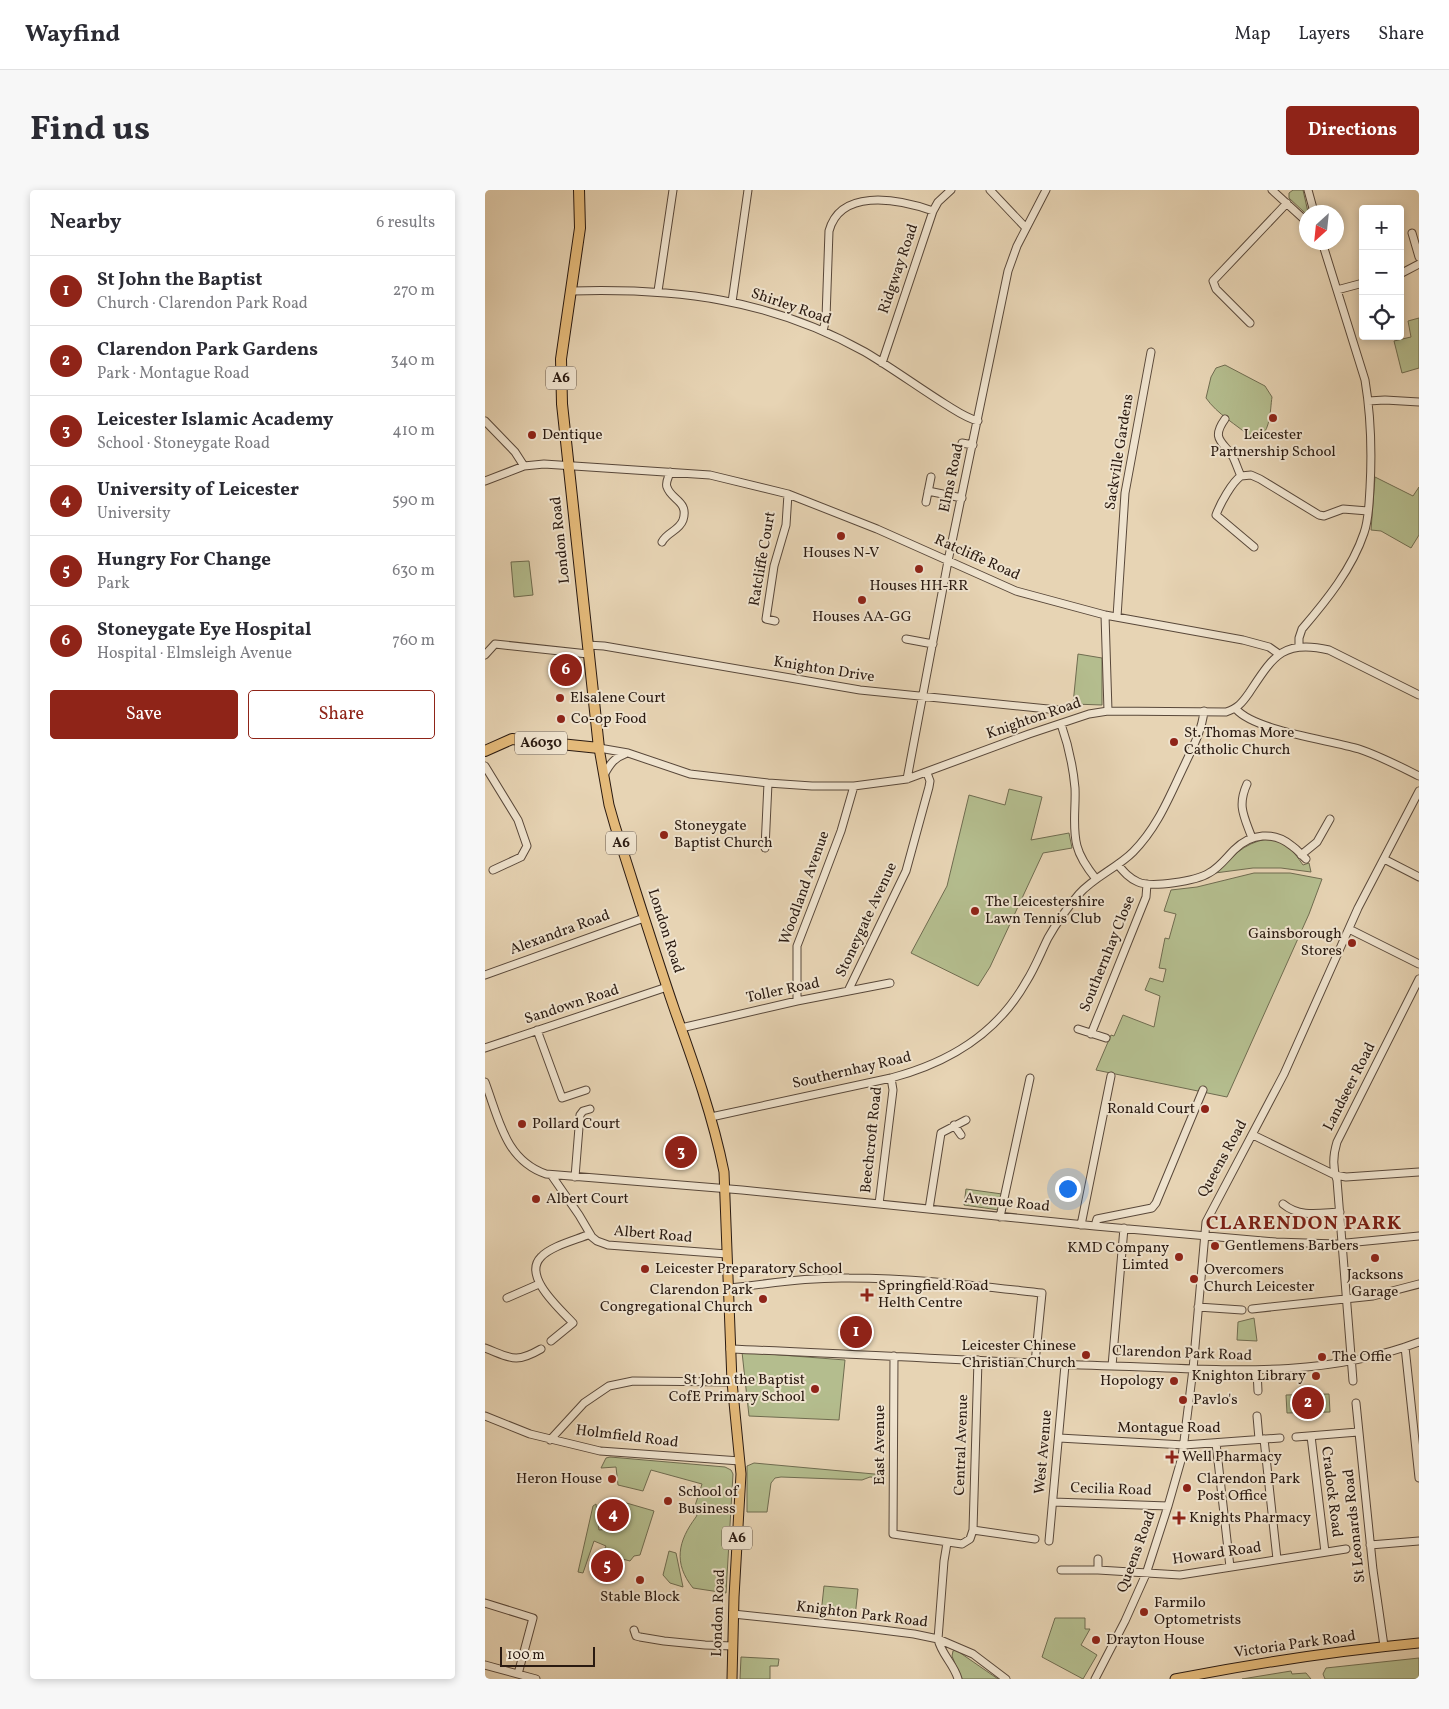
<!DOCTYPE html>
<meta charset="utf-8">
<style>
:root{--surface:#fff;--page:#f7f7f7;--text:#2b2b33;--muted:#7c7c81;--line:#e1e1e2;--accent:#8f2418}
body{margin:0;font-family:Vollkorn,serif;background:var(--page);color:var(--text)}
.controls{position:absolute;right:15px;top:15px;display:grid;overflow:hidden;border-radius:5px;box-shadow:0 2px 8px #0003}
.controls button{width:45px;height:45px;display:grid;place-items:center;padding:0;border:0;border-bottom:1px solid var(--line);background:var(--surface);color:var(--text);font:25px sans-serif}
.compass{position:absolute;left:814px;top:15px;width:45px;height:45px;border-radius:50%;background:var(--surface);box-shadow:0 2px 8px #0003;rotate:207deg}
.scale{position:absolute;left:15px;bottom:12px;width:95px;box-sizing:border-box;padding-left:5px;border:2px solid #2a1a11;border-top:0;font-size:14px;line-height:18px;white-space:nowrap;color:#2a1a11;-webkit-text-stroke:4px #efe3ce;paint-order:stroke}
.you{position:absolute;left:582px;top:998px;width:18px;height:18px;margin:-12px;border:4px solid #fff;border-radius:50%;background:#1a73e8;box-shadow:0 0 0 8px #1a73e833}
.badge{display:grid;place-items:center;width:32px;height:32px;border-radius:50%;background:var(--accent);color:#fff;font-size:16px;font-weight:700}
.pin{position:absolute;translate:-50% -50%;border:2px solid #fff;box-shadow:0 1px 5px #0006}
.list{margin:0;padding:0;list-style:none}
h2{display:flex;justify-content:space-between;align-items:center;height:65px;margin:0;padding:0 20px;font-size:21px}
h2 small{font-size:16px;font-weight:400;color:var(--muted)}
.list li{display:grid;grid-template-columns:32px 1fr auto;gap:15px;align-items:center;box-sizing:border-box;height:70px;padding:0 20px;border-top:1px solid var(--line)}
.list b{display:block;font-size:19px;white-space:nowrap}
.list p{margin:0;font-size:16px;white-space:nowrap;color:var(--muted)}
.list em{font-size:16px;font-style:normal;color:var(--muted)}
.actions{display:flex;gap:10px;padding:15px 20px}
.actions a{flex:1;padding:11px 0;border:1px solid var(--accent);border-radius:5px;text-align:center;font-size:18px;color:var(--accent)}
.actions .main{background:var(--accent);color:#fff}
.icon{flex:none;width:28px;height:28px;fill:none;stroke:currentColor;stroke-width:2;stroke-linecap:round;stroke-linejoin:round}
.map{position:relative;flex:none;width:934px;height:1489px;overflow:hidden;border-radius:5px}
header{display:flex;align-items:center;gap:30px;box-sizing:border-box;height:70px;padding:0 25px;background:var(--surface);border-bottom:1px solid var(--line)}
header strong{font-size:24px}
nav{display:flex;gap:28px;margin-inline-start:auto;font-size:18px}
.intro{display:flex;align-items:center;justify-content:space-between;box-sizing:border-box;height:120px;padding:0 30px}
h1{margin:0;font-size:35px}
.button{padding:12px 22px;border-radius:5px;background:var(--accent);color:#fff;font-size:18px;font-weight:700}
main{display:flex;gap:30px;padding:0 30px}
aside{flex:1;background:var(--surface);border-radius:5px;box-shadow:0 2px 8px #0003}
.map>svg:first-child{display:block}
.green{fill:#b4bd8e;stroke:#6f6c50}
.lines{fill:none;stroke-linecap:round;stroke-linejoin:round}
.minor-casing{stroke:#59483a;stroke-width:9}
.major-casing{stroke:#2a1a11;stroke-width:11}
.highway-casing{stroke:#2a1a11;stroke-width:12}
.minor{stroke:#efe3ce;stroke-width:7}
.major{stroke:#e4ba7a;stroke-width:9}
.highway{stroke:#e4ba7a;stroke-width:10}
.poi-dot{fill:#8f2418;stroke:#efe3ce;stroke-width:2}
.labels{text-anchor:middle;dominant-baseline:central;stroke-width:4;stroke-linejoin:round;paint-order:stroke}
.shield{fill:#efe3ce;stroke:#65564a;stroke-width:1}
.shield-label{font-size:14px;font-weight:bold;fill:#2a1a11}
.street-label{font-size:15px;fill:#2a1a11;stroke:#efe3ce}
.poi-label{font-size:15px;fill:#2a1a11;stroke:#efe3ce;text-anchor:start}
.district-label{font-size:20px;font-weight:bold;letter-spacing:1px;fill:#7a1f14;stroke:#efe3ce}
</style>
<header>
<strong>Wayfind</strong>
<nav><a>Map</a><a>Layers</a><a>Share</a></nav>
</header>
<div class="intro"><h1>Find us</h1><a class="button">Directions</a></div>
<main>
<aside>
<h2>Nearby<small>6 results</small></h2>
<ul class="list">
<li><span class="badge">1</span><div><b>St John the Baptist</b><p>Church · Clarendon Park Road</p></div><em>270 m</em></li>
<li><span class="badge">2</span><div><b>Clarendon Park Gardens</b><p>Park · Montague Road</p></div><em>340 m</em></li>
<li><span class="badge">3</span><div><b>Leicester Islamic Academy</b><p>School · Stoneygate Road</p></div><em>410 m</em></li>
<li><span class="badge">4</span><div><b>University of Leicester</b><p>University</p></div><em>590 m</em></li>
<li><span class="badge">5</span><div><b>Hungry For Change</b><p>Park</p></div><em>630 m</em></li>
<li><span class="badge">6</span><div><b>Stoneygate Eye Hospital</b><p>Hospital · Elmsleigh Avenue</p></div><em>760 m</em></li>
</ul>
<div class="actions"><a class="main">Save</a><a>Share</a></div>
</aside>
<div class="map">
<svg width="934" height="1489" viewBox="0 0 934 1489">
<rect width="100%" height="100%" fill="#e7d4b4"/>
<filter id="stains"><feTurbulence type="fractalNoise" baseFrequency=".004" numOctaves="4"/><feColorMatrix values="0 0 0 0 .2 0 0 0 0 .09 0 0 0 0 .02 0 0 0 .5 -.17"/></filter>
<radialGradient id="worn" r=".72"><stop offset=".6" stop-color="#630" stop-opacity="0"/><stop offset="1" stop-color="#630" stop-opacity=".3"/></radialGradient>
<!-- green -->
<path class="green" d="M808,0H818L823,22L820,23L804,8V3Z
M934,128V178L917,183L909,151L926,147L923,131Z
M740,175L780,196L787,207C785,220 786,242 772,249L767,248C752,235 732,224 721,208L726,187L731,178Z
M890,287L928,306L934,297V345L926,358L896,341L886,340Z
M44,371L48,405L29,407L26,372Z
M593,464L617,468V515L588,514Z
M524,599L557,607L546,650L584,643L587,658L558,663L505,777L493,796L426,763L462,696L484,605L520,615Z
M782,649C802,652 807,659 818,675L824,673L826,682L796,678H768L730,683C746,668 758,653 782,649Z
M769,683H805L837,689L824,724L742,907L611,880L626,845L629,846L638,825L669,837L675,806L660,800L665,788L678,792L681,779L674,778L680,748L684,749L691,724L679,721L686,700L712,697Z
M481,999L517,1004L514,1020L479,1015Z
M769,1128L772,1151L752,1150L753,1132Z
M257,1162L360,1170L354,1230L264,1226Z
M844,1204L845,1222L802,1223L801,1205Z
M125,1267L240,1277L246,1280L248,1284L241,1403L208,1398C188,1373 193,1351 211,1327L212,1325L208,1322L217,1294L166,1280L158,1301L133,1295L131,1277L116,1278L121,1268Z
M269,1273L400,1285L399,1288L385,1287L377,1290L296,1287L290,1288L286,1293L282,1322H262V1276Z
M138,1312L169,1321L155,1365L149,1366L145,1371L126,1366L128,1361L120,1358L121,1356L109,1351L98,1383L93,1382L108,1316L111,1314L114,1340L125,1339L123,1317L137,1315Z
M184,1361L191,1363L198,1397L185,1393L178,1385Z
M116,1368L131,1373V1378L134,1381L133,1386L111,1382Z
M339,1396L373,1399L370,1427L336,1424Z
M570,1428H600V1439H605L596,1455L612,1465L598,1489L557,1467Z
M471,1460L513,1489H476L467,1466L468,1461Z
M256,1467L294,1469L293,1476H285V1489H255Z
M934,1468V1489H840L838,1484L841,1478Z
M806,1481L807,1484L821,1483L826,1489H757Z"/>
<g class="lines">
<defs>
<path id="minor" d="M505,0L541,38
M787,0L822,32
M823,0L829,22
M927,43L934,67
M915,84L934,74
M852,100L878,93
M87,101C192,98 286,109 380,162C407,178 433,197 460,214C470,220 481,228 493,231
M173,101L188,0
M247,112L263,0
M765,133L731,99L728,91L802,13
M338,141L341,128L344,41C355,0 408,7 448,21
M397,173L448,21L453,12L466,0
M883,211L900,210L934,212
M740,229C725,250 739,252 748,267C751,273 753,280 756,286L766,285L775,289L834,325L839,326L858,319L883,321
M0,231L30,262L39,276
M477,253L488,255
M756,286C747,292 735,314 731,325L769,357
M0,291L39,276L59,274L225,285L303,304L392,339L531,401L620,425L758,450L784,457L794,464
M443,301L477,308
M441,312L446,287
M177,352C182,342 194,341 198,330C204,311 186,310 182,297C180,292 184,287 185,282
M620,425L623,521
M632,427L640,303L666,162
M290,431L281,429L289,376L301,335L303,304
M421,449L448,454
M102,455L119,456L375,500L573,520
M814,457V448L817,439C841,411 867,379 879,343C884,329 884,313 885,298C887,262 886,226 880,190L837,52
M0,465L10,454L103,464
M751,519C770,541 845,550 874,559C895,566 914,576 934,586
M576,534C583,554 588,576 590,598C591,617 587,637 592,656C595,668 603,679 611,689
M114,558L143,563L205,584L283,593L327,596H369L422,589L544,544L604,524L623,521L741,522C753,518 757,513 764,503C788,467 797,449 844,460L934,505
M0,576L33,630L42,656L36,667L8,680
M119,585C125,574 129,568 140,564
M422,589L463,371L523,81L532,56L561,0
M762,594C752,616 759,626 767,648
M280,658L283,593
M816,665L832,652L845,629
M899,669L934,687
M633,675C639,682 644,688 653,692C667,698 711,691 724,683C734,678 741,668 749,660C766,643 789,641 807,656C813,660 816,665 821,669
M864,739L934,774
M0,785L159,728
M363,801L421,681L444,597L445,591L442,583
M312,811V756L339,686L356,641L369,596
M196,838L312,811L405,793
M593,839L621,848
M52,840L77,908L101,900
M606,844L661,707L662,694
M0,858L182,797
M0,892C14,929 20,970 61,984L257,1000L610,1036L612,1029L667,1018L671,1013L718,900
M226,927L406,888C463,873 511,845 541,792C550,778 556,762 563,748C572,732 583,717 594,704C609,687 632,678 648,662C673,637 685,605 700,574C708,557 717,540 719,521
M469,935L476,945
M768,945L850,985L861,987L934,982
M67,986L94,1025L107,1047L112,1051L123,1055L242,1064
M90,987L95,925L98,921L105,919
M394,1014L408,900L406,888
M798,1014C815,1028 835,1023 855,1022
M444,1019L456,943L481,930
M515,1027L545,888
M596,1035L626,886
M610,1036L791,1052L851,1054L934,1046
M243,1098C283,1094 324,1087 364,1088C429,1088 493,1096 557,1103L550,1173
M22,1108L54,1094
M713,1117L757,1120
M767,1119L888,1106L934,1094
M66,1151L88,1133C75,1119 37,1086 56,1067C66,1056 91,1050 105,1044
M920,1157L934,1288
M0,1158C26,1168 30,1174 56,1159
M245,1159C373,1164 500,1172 627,1176C730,1179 835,1190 934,1152
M409,1166L408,1344L477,1354L485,1349L488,1340L550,1349
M627,1176L639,1038
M772,1181L773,1201
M868,1191L852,990C847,977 848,965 852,952L934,789
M871,1213L888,1380L899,1456
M0,1226L45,1244L115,1261L255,1271
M772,1226L774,1249
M826,1246L840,1362
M811,1247L873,1242
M574,1248L699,1255L795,1248
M779,1249L792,1369
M65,1250L99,1213L124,1196L148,1191L247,1192
M731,1253L745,1377
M568,1312L683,1316
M488,1340L493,1170
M564,1351L580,1175
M462,1353L459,1371L453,1449C456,1464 469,1474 473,1489
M885,1355L934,1351
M576,1380H613L695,1385L861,1359
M613,1380V1369
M0,1413L48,1428L33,1484
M248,1424L373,1437L429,1444L453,1449L488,1464L521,1489
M149,1440L151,1446L155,1447L179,1451L220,1455L248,1456
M0,1475L51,1489
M610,1489L640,1431L661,1384L683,1316L697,1267L708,1179L721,1032L799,884L873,718L934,601"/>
<path id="major" d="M114,558L124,615L130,636C150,698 169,760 190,821C209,874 228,927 239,982L247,1192L256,1284L249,1407L247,1489
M690,1489C771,1473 852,1461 934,1453"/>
<path id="highway" d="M0,561L27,549L114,558L77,214L76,169L95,38L94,0"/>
</defs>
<!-- minor casing -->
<use href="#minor" class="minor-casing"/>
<!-- major casing -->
<use href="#major" class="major-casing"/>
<!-- highway casing -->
<use href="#highway" class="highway-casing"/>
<!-- minor -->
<use href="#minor" class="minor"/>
<!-- major -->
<use href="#major" class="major"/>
<!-- highway -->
<use href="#highway" class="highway"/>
</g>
<!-- markers -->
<g class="poi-dot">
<circle cx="788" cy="228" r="5"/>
<circle cx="47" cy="245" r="5"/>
<circle cx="356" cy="346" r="5"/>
<circle cx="434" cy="379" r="5"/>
<circle cx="377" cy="410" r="5"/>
<circle cx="75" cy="508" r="5"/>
<circle cx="76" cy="529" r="5"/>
<circle cx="689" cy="552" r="5"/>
<circle cx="179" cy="645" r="5"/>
<circle cx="490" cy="721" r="5"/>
<circle cx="867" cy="753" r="5"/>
<circle cx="720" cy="919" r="5"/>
<circle cx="37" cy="934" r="5"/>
<circle cx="51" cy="1009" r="5"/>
<circle cx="730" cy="1056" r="5"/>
<circle cx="694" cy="1067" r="5"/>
<circle cx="890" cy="1068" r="5"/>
<circle cx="160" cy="1079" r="5"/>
<circle cx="709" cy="1089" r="5"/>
<path d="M379.5 1097.5h5v5h5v5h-5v5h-5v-5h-5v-5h5z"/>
<circle cx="278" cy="1109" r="5"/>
<circle cx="601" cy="1165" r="5"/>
<circle cx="837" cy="1167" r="5"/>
<circle cx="831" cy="1186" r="5"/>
<circle cx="689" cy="1191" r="5"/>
<circle cx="330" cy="1199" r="5"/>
<circle cx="698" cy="1210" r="5"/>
<path d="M684.5 1259.5h5v5h5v5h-5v5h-5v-5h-5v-5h5z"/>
<circle cx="127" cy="1289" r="5"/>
<circle cx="702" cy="1298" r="5"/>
<circle cx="183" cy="1311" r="5"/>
<path d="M691.5 1320.5h5v5h5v5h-5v5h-5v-5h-5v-5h5z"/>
<circle cx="155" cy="1390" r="5"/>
<circle cx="659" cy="1422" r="5"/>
<circle cx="611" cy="1450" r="5"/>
</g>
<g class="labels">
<!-- shield labels -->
<g class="shield">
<rect x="61" y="176.5" width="30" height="23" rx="4"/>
<rect x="30" y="541.5" width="52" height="23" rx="4"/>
<rect x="121" y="641.5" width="30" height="23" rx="4"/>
<rect x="237" y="1336.5" width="30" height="23" rx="4"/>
</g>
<g class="shield-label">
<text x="76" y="188">A6</text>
<text x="56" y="553">A6030</text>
<text x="136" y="653">A6</text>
<text x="252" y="1348">A6</text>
</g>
<!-- street labels -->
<g class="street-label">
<text transform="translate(414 79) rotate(-71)">Ridgway Road</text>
<text transform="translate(306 117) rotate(19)">Shirley Road</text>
<text transform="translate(635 262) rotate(-81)">Sackville Gardens</text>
<text transform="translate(467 288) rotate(-78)">Elms Road</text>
<text transform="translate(76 350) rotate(-96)">London Road</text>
<text transform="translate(492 368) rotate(24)">Ratcliffe Road</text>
<text transform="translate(278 369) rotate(-80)">Ratcliffe Court</text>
<text transform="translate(339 480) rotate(9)">Knighton Drive</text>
<text transform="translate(549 529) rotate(-19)">Knighton Road</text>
<text transform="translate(320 698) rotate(-70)">Woodland Avenue</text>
<text transform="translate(382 730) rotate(-65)">Stoneygate Avenue</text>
<text transform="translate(180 741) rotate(72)">London Road</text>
<text transform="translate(75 743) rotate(-20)">Alexandra Road</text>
<text transform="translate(623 764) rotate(-68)">Southernhay Close</text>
<text transform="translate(298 801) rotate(-12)">Toller Road</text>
<text transform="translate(87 815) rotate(-18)">Sandown Road</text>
<text transform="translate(367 881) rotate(-13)">Southernhay Road</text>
<text transform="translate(865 897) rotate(-63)">Landseer Road</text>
<text transform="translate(387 950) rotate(-84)">Beechcroft Road</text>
<text transform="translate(738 969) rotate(-61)">Queens Road</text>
<text transform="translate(522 1013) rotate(6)">Avenue Road</text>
<text transform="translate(168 1045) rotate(5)">Albert Road</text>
<text transform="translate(697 1164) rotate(2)">Clarendon Park Road</text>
<text x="684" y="1238">Montague Road</text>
<text transform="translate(142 1247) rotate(7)">Holmfield Road</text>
<text transform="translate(395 1255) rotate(-90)">East Avenue</text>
<text transform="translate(477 1255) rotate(-88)">Central Avenue</text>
<text transform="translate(559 1262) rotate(-85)">West Avenue</text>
<text transform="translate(626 1300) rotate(2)">Cecilia Road</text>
<text transform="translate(846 1302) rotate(83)">Cradock Road</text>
<text transform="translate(870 1336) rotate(-96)">St Leonards Road</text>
<text transform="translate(652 1362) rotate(-70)">Queens Road</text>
<text transform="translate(732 1364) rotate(-8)">Howard Road</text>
<text transform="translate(234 1423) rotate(-88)">London Road</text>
<text transform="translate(377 1425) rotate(7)">Knighton Park Road</text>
<text transform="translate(810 1455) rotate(-8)">Victoria Park Road</text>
</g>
<!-- poi labels -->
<g class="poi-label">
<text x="57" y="245">Dentique</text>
<text x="788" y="245" text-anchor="middle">Leicester<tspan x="788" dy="17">Partnership School</tspan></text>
<text x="356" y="363" text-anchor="middle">Houses N-V</text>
<text x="434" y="396" text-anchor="middle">Houses HH-RR</text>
<text x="377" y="427" text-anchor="middle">Houses AA-GG</text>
<text x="85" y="508">Elsalene Court</text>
<text x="86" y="529">Co-op Food</text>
<text x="699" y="543">St. Thomas More<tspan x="699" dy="17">Catholic Church</tspan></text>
<text x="189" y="636">Stoneygate<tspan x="189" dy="17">Baptist Church</tspan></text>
<text x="500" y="712">The Leicestershire<tspan x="500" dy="17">Lawn Tennis Club</tspan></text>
<text x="857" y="744" text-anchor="end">Gainsborough<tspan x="857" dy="17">Stores</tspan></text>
<text x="710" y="919" text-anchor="end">Ronald Court</text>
<text x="47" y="934">Pollard Court</text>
<text x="61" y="1009">Albert Court</text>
<text x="740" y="1056">Gentlemens Barbers</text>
<text x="684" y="1058" text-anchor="end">KMD Company<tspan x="684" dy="17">Limted</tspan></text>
<text x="170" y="1079">Leicester Preparatory School</text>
<text x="719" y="1080">Overcomers<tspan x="719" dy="17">Church Leicester</tspan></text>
<text x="890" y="1085" text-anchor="middle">Jacksons<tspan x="890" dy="17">Garage</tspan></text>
<text x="393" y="1096">Springfield Road<tspan x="393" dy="17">Helth Centre</tspan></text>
<text x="268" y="1100" text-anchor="end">Clarendon Park<tspan x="268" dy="17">Congregational Church</tspan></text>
<text x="591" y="1156" text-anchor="end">Leicester Chinese<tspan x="591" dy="17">Christian Church</tspan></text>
<text x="847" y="1167">The Offie</text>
<text x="821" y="1186" text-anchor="end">Knighton Library</text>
<text x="320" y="1190" text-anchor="end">St John the Baptist<tspan x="320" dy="17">CofE Primary School</tspan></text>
<text x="679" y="1191" text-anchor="end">Hopology</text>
<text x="708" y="1210">Pavlo's</text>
<text x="697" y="1267">Well Pharmacy</text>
<text x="117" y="1289" text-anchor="end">Heron House</text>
<text x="712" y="1289">Clarendon Park<tspan x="712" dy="17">Post Office</tspan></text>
<text x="193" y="1302">School of<tspan x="193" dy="17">Business</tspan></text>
<text x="704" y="1328">Knights Pharmacy</text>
<text x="155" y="1407" text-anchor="middle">Stable Block</text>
<text x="669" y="1413">Farmilo<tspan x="669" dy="17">Optometrists</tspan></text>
<text x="621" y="1450">Drayton House</text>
</g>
<!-- district labels -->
<g class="district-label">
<text x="819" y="1034">CLARENDON PARK</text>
</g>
</g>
<rect width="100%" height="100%" filter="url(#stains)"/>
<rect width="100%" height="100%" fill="url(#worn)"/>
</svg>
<div class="controls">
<button>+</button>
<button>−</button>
<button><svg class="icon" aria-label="locate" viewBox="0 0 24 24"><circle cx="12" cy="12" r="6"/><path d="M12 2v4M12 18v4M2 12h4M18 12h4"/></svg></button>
</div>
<svg class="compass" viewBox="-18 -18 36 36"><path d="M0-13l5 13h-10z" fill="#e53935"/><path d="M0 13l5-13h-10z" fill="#7c7c81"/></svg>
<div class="scale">100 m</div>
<div class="you"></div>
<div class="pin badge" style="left:371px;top:1142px">1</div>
<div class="pin badge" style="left:823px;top:1213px">2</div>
<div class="pin badge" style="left:196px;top:962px">3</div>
<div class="pin badge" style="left:128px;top:1325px">4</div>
<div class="pin badge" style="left:122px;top:1376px">5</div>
<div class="pin badge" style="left:81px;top:480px">6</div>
</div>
</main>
